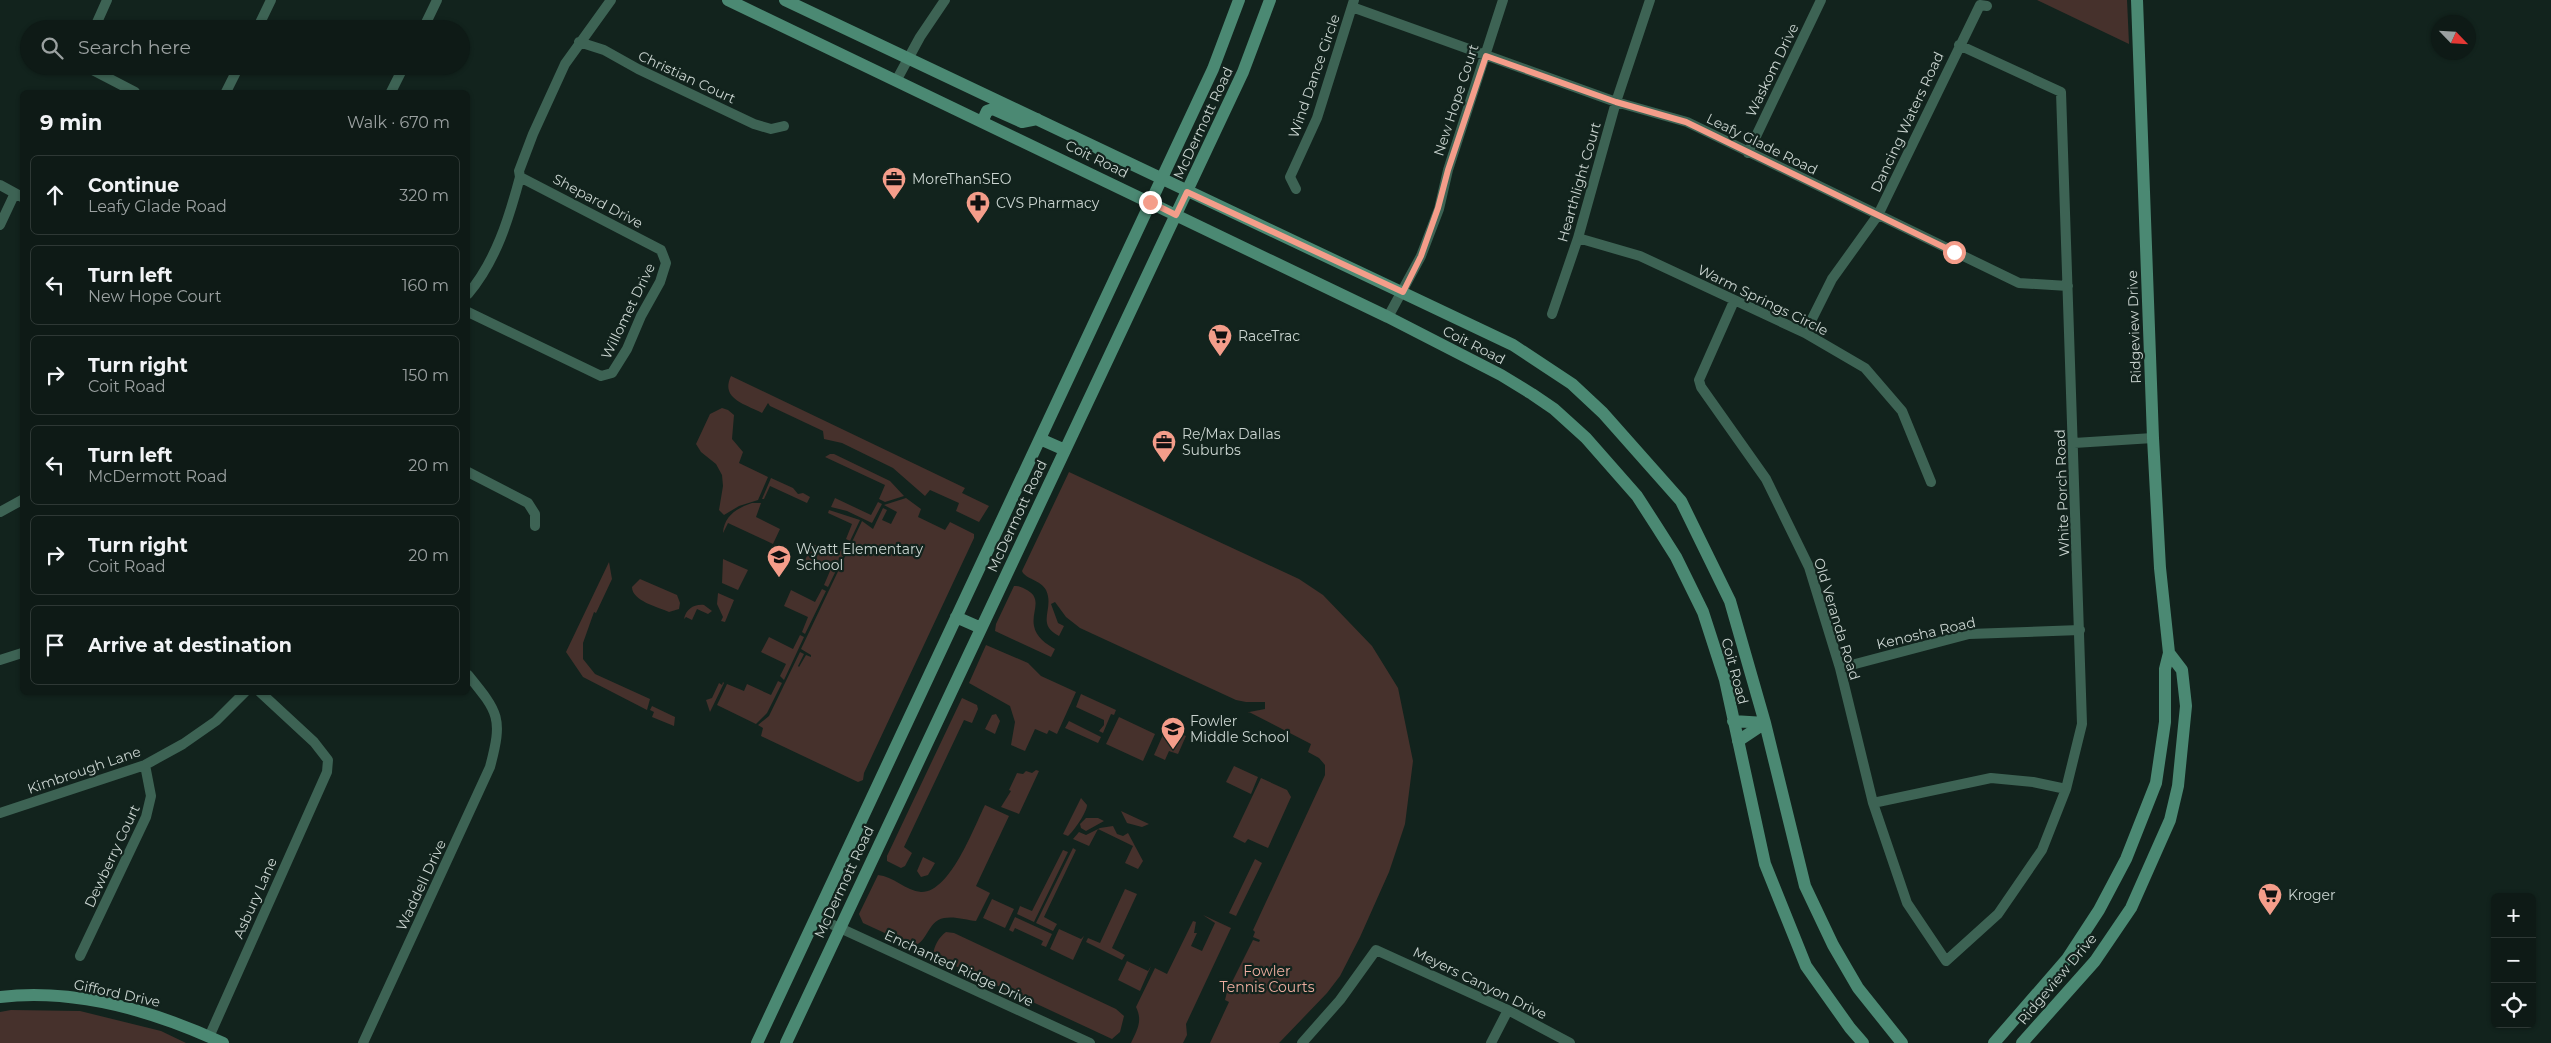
<!DOCTYPE html>
<meta charset="utf-8">
<style>
:root{--surface:#0e1a16;--page:#17231f;--text:#f1f3f6;--muted:#9ba1a1;--line:#2e3835}
body{margin:0;font-family:Montserrat,sans-serif;background:var(--page);color:var(--text)}
.controls{position:absolute;right:15px;bottom:15px;display:grid;overflow:hidden;border-radius:8px;box-shadow:0 1px 4px #0004}
.controls button{width:45px;height:45px;display:grid;place-items:center;padding:0;border:0;border-bottom:1px solid var(--line);background:var(--surface);color:var(--text);font:25px sans-serif}
.compass{position:absolute;left:2431px;top:15px;width:45px;height:45px;border-radius:50%;background:var(--surface);box-shadow:0 1px 4px #0004;rotate:115deg}
.stop{position:absolute;width:15px;height:15px;margin:-11px;border:4px solid #f49d8a;border-radius:50%;background:#fff}
.stop.end{background:#f49d8a;border-color:#fff;box-shadow:0 1px 5px #0008}
.list{margin:0;padding:0;list-style:none}
h2{display:flex;justify-content:space-between;align-items:center;height:65px;margin:0;padding:0 20px;font-size:21px}
h2 small{font-size:16px;font-weight:400;color:var(--muted)}
.list li{display:grid;grid-template-columns:32px 1fr auto;gap:15px;align-items:center;box-sizing:border-box;height:80px;margin:0 10px 10px;padding:0 10px;border:1px solid var(--line);border-radius:8px}
.list b{display:block;font-size:19px;white-space:nowrap}
.list p{margin:0;font-size:16px;white-space:nowrap;color:var(--muted)}
.list em{font-size:16px;font-style:normal;color:var(--muted)}
.icon{flex:none;width:28px;height:28px;fill:none;stroke:currentColor;stroke-width:2;stroke-linecap:round;stroke-linejoin:round}
.map{position:relative;flex:none;width:2551px;height:1043px;overflow:hidden}
.search{position:absolute;background:var(--surface);box-shadow:0 1px 4px #0004;left:20px;top:20px;width:450px;height:55px;display:flex;align-items:center;gap:12px;box-sizing:border-box;padding:0 18px;border-radius:28px;color:var(--muted);font-size:19px}
.panel{position:absolute;background:var(--surface);box-shadow:0 1px 4px #0004;left:20px;top:90px;width:450px;height:605px;border-radius:8px}
.map>svg:first-child{display:block}
.green{fill:#46312c}
.lines{fill:none;stroke-linecap:round;stroke-linejoin:round}
.street{stroke:#3d6354;stroke-width:10}
.secondary{stroke:#4b8973;stroke-width:12}
.route{stroke:#f49d8a;stroke-width:6}
.labels{text-anchor:middle;dominant-baseline:central;stroke-width:4.5;stroke-linejoin:round;paint-order:stroke}
.street-label{font-size:14px;fill:#cad4d0;stroke:#12231d}
.poi-label{font-size:14px;fill:#cad4d0;stroke:#12231d;text-anchor:start}
.park-label{font-size:14px;fill:#eeaea0;stroke:#12231d}
</style>
<div class="map">
<svg width="2551" height="1043" viewBox="0 0 2551 1043">
<rect width="100%" height="100%" fill="#12231d"/>
<!-- green -->
<path class="green" d="M2037,0H2127L2129,44Z
M731,376L965,488L962,493L989,506L979,522L956,511L959,503L930,490L925,496L893,468L842,443L824,439L823,431L770,406L768,403L762,413C745,404 720,399 731,376Z
M722,408L728,410L734,415L732,439L743,452L739,463L768,477L758,500L739,506L724,515L719,510L723,486L722,475L716,464L701,452L696,444L710,414Z
M830,454H834L890,481L904,496L885,502L879,499L885,485L825,457Z
M1069,472L1299,579L1323,595L1372,646L1398,688L1413,761L1405,824L1389,872L1360,937L1340,976L1327,993L1279,1043H1210L1229,1002L1225,1000L1227,992L1253,940L1259,942L1260,940L1253,937L1255,932L1253,930L1325,775V765L1319,758L1308,752L1311,744L1249,712L1244,713L1265,709V702H1246L1236,700L1080,628L1066,617L1055,602L1051,604L1058,623L1064,626L1059,636C1035,624 1055,609 1046,590C1041,580 1025,579 1022,571Z
M771,478L793,488L798,494L803,493L810,497L807,503L770,486L764,499H762Z
M835,498L871,515L878,502L882,504L872,523L847,511L831,507Z
M906,498L921,509L918,517L945,530L950,522L974,534V538L864,773L863,780L858,782L761,736L763,728L758,725L769,716L800,652L804,654L798,666L799,667L806,655L811,657V655L801,649L862,521L873,529L883,508L887,510L882,520L891,524L897,512L884,505Z
M752,503H761L756,517L780,529L773,544L728,523L723,533C724,516 737,508 752,503Z
M829,510L860,520L850,541L846,539L852,524L828,513Z
M845,542L849,544L828,587L824,585L830,571L805,560L813,544L838,556Z
M723,559L748,570L738,590L722,583Z
M609,562L612,579L596,613L594,612L583,643V659L595,674L650,699L647,710L583,677L566,652Z
M640,579L677,595L680,603L679,609L669,612C658,607 632,601 632,587Z
M1014,586C1019,586 1021,587 1025,589C1044,598 1031,611 1034,626C1036,637 1046,644 1055,649L1051,657L995,631L996,624Z
M822,589L826,591L805,634L802,632L808,617L784,606L791,590L815,602Z
M718,593L734,600L725,622L721,621L723,617L717,604Z
M704,605L712,611L708,614L697,609L692,620L686,617L684,619C686,609 694,604 704,605Z
M800,635L804,637L784,680L780,676L786,664L761,652L769,637L793,649Z
M986,645L1028,663L1041,676L1076,692L1057,734L1049,730L1047,734L1035,729L1025,751L1011,745L1015,722L1010,706L969,683Z
M778,681L782,683L767,713L756,724L717,705L727,684L744,691L747,684L771,695Z
M723,682L724,683L710,712L706,700L712,698L719,683L722,685Z
M1081,694L1116,710L1114,715L1111,714L1103,733L1099,731L1104,725V720L1076,707Z
M962,698L977,705L978,709L972,723L964,720L904,847L912,853L905,866L901,868L887,861V856Z
M652,706L675,717L674,726L652,717L654,712L650,710Z
M996,714L1000,721L995,734L985,729L992,715Z
M1119,717L1155,734L1143,761L1106,744Z
M1069,721L1101,737L1098,743L1065,728Z
M1166,728L1186,736L1178,754L1169,751L1165,760L1154,755Z
M1234,766L1258,777L1251,794L1226,782Z
M1036,770L1039,771L1019,814L1001,807L1011,791L1009,790L1017,773L1023,774L1026,771L1032,773Z
M1261,778L1287,790L1291,797L1268,848L1248,839L1245,843L1233,837Z
M1081,798L1087,805C1087,812 1074,831 1068,836L1063,834Z
M985,805L1009,816L976,886L990,893L976,921C967,920 954,916 944,918C927,921 928,943 913,946L863,923L859,914L878,875C893,876 906,891 921,892C950,893 974,827 985,805Z
M1121,811L1149,824L1142,827L1127,823Z
M1086,818H1098L1104,821L1086,831L1081,828L1080,824Z
M1113,826L1117,834L1123,836L1128,833L1143,861L1138,869L1125,863L1133,846L1098,829L1089,846L1073,839L1079,832L1086,835L1100,828Z
M1073,848L1076,850L1044,917L1057,924L1053,931L1036,923Z
M1063,850L1068,852L1034,922L1017,914L1020,906L1032,911Z
M923,857L935,863L928,875L921,877L917,871Z
M1255,859L1262,863L1236,916L1229,913Z
M1125,889L1137,894L1112,948L1125,955L1122,960L1086,942L1088,938L1100,943Z
M992,899L1014,909L1005,928L983,918Z
M1203,915L1231,928L1186,1024L1187,1035L1183,1043H1131C1137,1030 1143,1021 1136,1007L1155,968L1167,974L1193,921L1196,922L1194,933H1197L1191,946L1202,951L1215,923Z
M1015,917L1052,934L1046,947L1041,945L1043,941L1015,928L1013,932L1009,930Z
M1059,929L1081,939L1084,936L1073,960L1050,949Z
M946,932L954,933L1116,1009L1124,1016L1120,1032L1112,1039L936,957L933,955C934,946 939,937 946,932Z
M1127,961L1148,971L1151,966L1140,991L1118,980Z
M11,1010L80,1011L161,1031L186,1043H0V1012Z"/>
<g class="lines">
<!-- street -->
<path class="street" d="M1352,7L1616,102L1687,122L2019,283L2068,286
M94,29L107,0
M257,29L271,0
M423,29L437,0
M579,42L604,50L638,69L754,124L771,129L784,126
M85,66L135,92
M896,81L920,37L945,0
M226,92L239,66
M391,92L404,66
M1748,153L1821,0
M0,185L22,197
M1296,189L1290,177L1317,118L1354,0
M0,225L15,193
M1578,238L1640,256L1805,333L1865,368L1902,411L1931,482
M468,294C496,261 509,218 520,177L519,171L533,134L565,64L611,0
M1734,301L1699,380L1701,387L1766,479L1809,567L1840,668L1873,803L1907,903L1946,961L1998,914L2042,850L2066,789L2082,724L2061,92L1959,45
M468,312L601,376L612,373L627,349L641,316L660,282L666,263L661,250L520,177
M1552,314L1578,238L1616,102L1650,0
M1388,317L1421,256L1439,209L1448,170L1503,0
M1805,333L1832,279L1878,215L1980,5L1987,6
M2074,443L2153,438
M468,472L528,503L535,514V526
M0,512L22,500
M0,660L22,653
M1840,668L1969,634L2080,630
M1873,803L1991,778L2033,782L2066,789
M0,813L145,765L183,744L216,721L245,692
M816,917L1090,1043
M80,956L146,817L151,796L145,765
M209,1037L327,772L328,760L314,742L260,692
M363,1043L490,767C503,718 499,713 468,675
M1302,1043L1340,1000L1376,950L1508,1010L1570,1043
M1491,1043L1508,1010"/>
<!-- secondary -->
<path class="secondary" d="M728,0L1388,317L1501,375L1532,394L1554,409L1586,438L1637,496L1657,527L1676,557L1703,612L1725,680L1765,864L1806,966L1850,1028L1863,1043
M785,0L1513,345L1572,384L1603,413L1681,501L1730,601L1765,723L1805,886L1833,945L1858,988L1902,1043
M982,122L987,111L993,109L1022,122L1037,119
M1040,439L1065,450
M956,617L981,628
M1733,721L1765,723
M1738,741L1765,723
M0,997C77,988 154,1011 223,1043
M757,1043L1213,69L1239,0
M786,1043L1243,72L1270,0
M1994,1043L2067,959L2099,910L2126,859L2156,783L2165,722V669L2169,653L2160,568L2153,438L2137,0
M2022,1043L2095,961L2131,908L2170,820L2178,786L2186,706L2182,670L2169,653"/>
</g>
<g class="lines">
<!-- route -->
<path class="route" d="M1150,202L1176,215L1187,192L1403,292L1421,256L1438,208L1448,170L1486,56L1616,102L1686,122L1954,252"/>
</g>
<!-- icons -->
<defs>
<symbol id="office-pin" viewBox="-11 -11 22 30"><path d="M0 17L-7.5 6A9.5 9.5 0 1 1 7.5 6Z" fill="#f49d8a" stroke="#12231d"/><path d="M-6-3h4V-5.5h4V-3h4V5H-6ZM-1-4.5V-3h2v-1.5ZM-6 0V1H6V0Z" fill="#111"/></symbol>
<symbol id="pharmacy-pin" viewBox="-11 -11 22 30"><path d="M0 17L-7.5 6A9.5 9.5 0 1 1 7.5 6Z" fill="#f49d8a" stroke="#12231d"/><path d="M-2-6h4v4h4v4h-4v4h-4v-4h-4v-4h4Z" fill="#111"/></symbol>
<symbol id="supermarket-pin" viewBox="-11 -11 22 30"><path d="M0 17L-7.5 6A9.5 9.5 0 1 1 7.5 6Z" fill="#f49d8a" stroke="#12231d"/><path d="M-6-5.5h2.5l.6 2H6L4.5 2H-2.5L-4.4-4H-6ZM-1.5 3.2a1.3 1.3 0 1 0 .1 0ZM3 3.2a1.3 1.3 0 1 0 .1 0Z" fill="#111"/></symbol>
<symbol id="school-pin" viewBox="-11 -11 22 30"><path d="M0 17L-7.5 6A9.5 9.5 0 1 1 7.5 6Z" fill="#f49d8a" stroke="#12231d"/><path d="M0-5L7-2L0 1L-7-2ZM-4 1L0 2.5L4 1V4Q0 6-4 4Z" fill="#111"/></symbol>
</defs>
<g fill-rule="evenodd">
<use href="#office-pin" x="880" y="165" width="28" height="38"/>
<use href="#pharmacy-pin" x="964" y="189" width="28" height="38"/>
<use href="#supermarket-pin" x="1206" y="322" width="28" height="38"/>
<use href="#office-pin" x="1150" y="428" width="28" height="38"/>
<use href="#school-pin" x="765" y="543" width="28" height="38"/>
<use href="#school-pin" x="1159" y="715" width="28" height="38"/>
<use href="#supermarket-pin" x="2256" y="881" width="28" height="38"/>
</g>
<g class="labels">
<!-- street labels -->
<g class="street-label">
<text transform="translate(1772 70) rotate(-64)">Waskom Drive</text>
<text transform="translate(1314 76) rotate(-71)">Wind Dance Circle</text>
<text transform="translate(687 77) rotate(25)">Christian Court</text>
<text transform="translate(1456 100) rotate(-72)">New Hope Court</text>
<text transform="translate(1907 122) rotate(-65)">Dancing Waters Road</text>
<text transform="translate(1203 123) rotate(-65)">McDermott Road</text>
<text transform="translate(1762 144) rotate(26)">Leafy Glade Road</text>
<text transform="translate(1097 159) rotate(26)">Coit Road</text>
<text transform="translate(1579 182) rotate(-74)">Hearthlight Court</text>
<text transform="translate(598 201) rotate(28)">Shepard Drive</text>
<text transform="translate(1763 300) rotate(26)">Warm Springs Circle</text>
<text transform="translate(628 311) rotate(-64)">Willomet Drive</text>
<text transform="translate(2134 327) rotate(-92)">Ridgeview Drive</text>
<text transform="translate(1474 345) rotate(27)">Coit Road</text>
<text transform="translate(2062 493) rotate(-92)">White Porch Road</text>
<text transform="translate(1017 516) rotate(-65)">McDermott Road</text>
<text transform="translate(1837 619) rotate(73)">Old Veranda Road</text>
<text transform="translate(1926 633) rotate(-13)">Kenosha Road</text>
<text transform="translate(1735 671) rotate(75)">Coit Road</text>
<text transform="translate(84 770) rotate(-19)">Kimbrough Lane</text>
<text transform="translate(112 856) rotate(-65)">Dewberry Court</text>
<text transform="translate(844 882) rotate(-65)">McDermott Road</text>
<text transform="translate(421 885) rotate(-65)">Waddell Drive</text>
<text transform="translate(255 898) rotate(-66)">Asbury Lane</text>
<text transform="translate(959 968) rotate(25)">Enchanted Ridge Drive</text>
<text transform="translate(2057 979) rotate(-50)">Ridgeview Drive</text>
<text transform="translate(1480 983) rotate(26)">Meyers Canyon Drive</text>
<text transform="translate(117 993) rotate(12)">Gifford Drive</text>
</g>
<!-- poi labels -->
<g class="poi-label">
<text x="912" y="179">MoreThanSEO</text>
<text x="996" y="203">CVS Pharmacy</text>
<text x="1238" y="336">RaceTrac</text>
<text x="1182" y="434">Re/Max Dallas<tspan x="1182" dy="16">Suburbs</tspan></text>
<text x="796" y="549">Wyatt Elementary<tspan x="796" dy="16">School</tspan></text>
<text x="1190" y="721">Fowler<tspan x="1190" dy="16">Middle School</tspan></text>
<text x="2288" y="895">Kroger</text>
</g>
<!-- park labels -->
<g class="park-label">
<text x="1267" y="971">Fowler<tspan x="1267" dy="16">Tennis Courts</tspan></text>
</g>
</g>
</svg>
<div class="controls">
<button>+</button>
<button>−</button>
<button><svg class="icon" aria-label="locate" viewBox="0 0 24 24"><circle cx="12" cy="12" r="6"/><path d="M12 2v4M12 18v4M2 12h4M18 12h4"/></svg></button>
</div>
<svg class="compass" viewBox="-18 -18 36 36"><path d="M0-13l5 13h-10z" fill="#e53935"/><path d="M0 13l5-13h-10z" fill="#9ba1a1"/></svg>
<div class="stop" style="left:1954px;top:252px"></div>
<div class="stop end" style="left:1150px;top:202px"></div>
<div class="search"><svg class="icon" aria-label="search" viewBox="0 0 24 24"><circle cx="10" cy="10" r="6"/><path d="M15 15l6 6"/></svg>Search here</div>
<section class="panel">
<h2>9 min<small>Walk · 670 m</small></h2>
<ul class="list">
<li><svg class="icon" aria-label="ahead" viewBox="0 0 24 24"><path d="M12 20V5M6 11l6-6 6 6"/></svg><div><b>Continue</b><p>Leafy Glade Road</p></div><em>320 m</em></li>
<li><svg class="icon" aria-label="left" viewBox="0 0 24 24"><path d="M17 20v-9H6M10 6l-5 5 5 5"/></svg><div><b>Turn left</b><p>New Hope Court</p></div><em>160 m</em></li>
<li><svg class="icon" aria-label="right" viewBox="0 0 24 24"><path d="M7 20v-9h11M14 6l5 5-5 5"/></svg><div><b>Turn right</b><p>Coit Road</p></div><em>150 m</em></li>
<li><svg class="icon" aria-label="left" viewBox="0 0 24 24"><path d="M17 20v-9H6M10 6l-5 5 5 5"/></svg><div><b>Turn left</b><p>McDermott Road</p></div><em>20 m</em></li>
<li><svg class="icon" aria-label="right" viewBox="0 0 24 24"><path d="M7 20v-9h11M14 6l5 5-5 5"/></svg><div><b>Turn right</b><p>Coit Road</p></div><em>20 m</em></li>
<li><svg class="icon" aria-label="arrive" viewBox="0 0 24 24"><path d="M6 21V4h12l-3 4 3 4H6"/></svg><div><b>Arrive at destination</b></div></li>
</ul>
</section>
</div>
